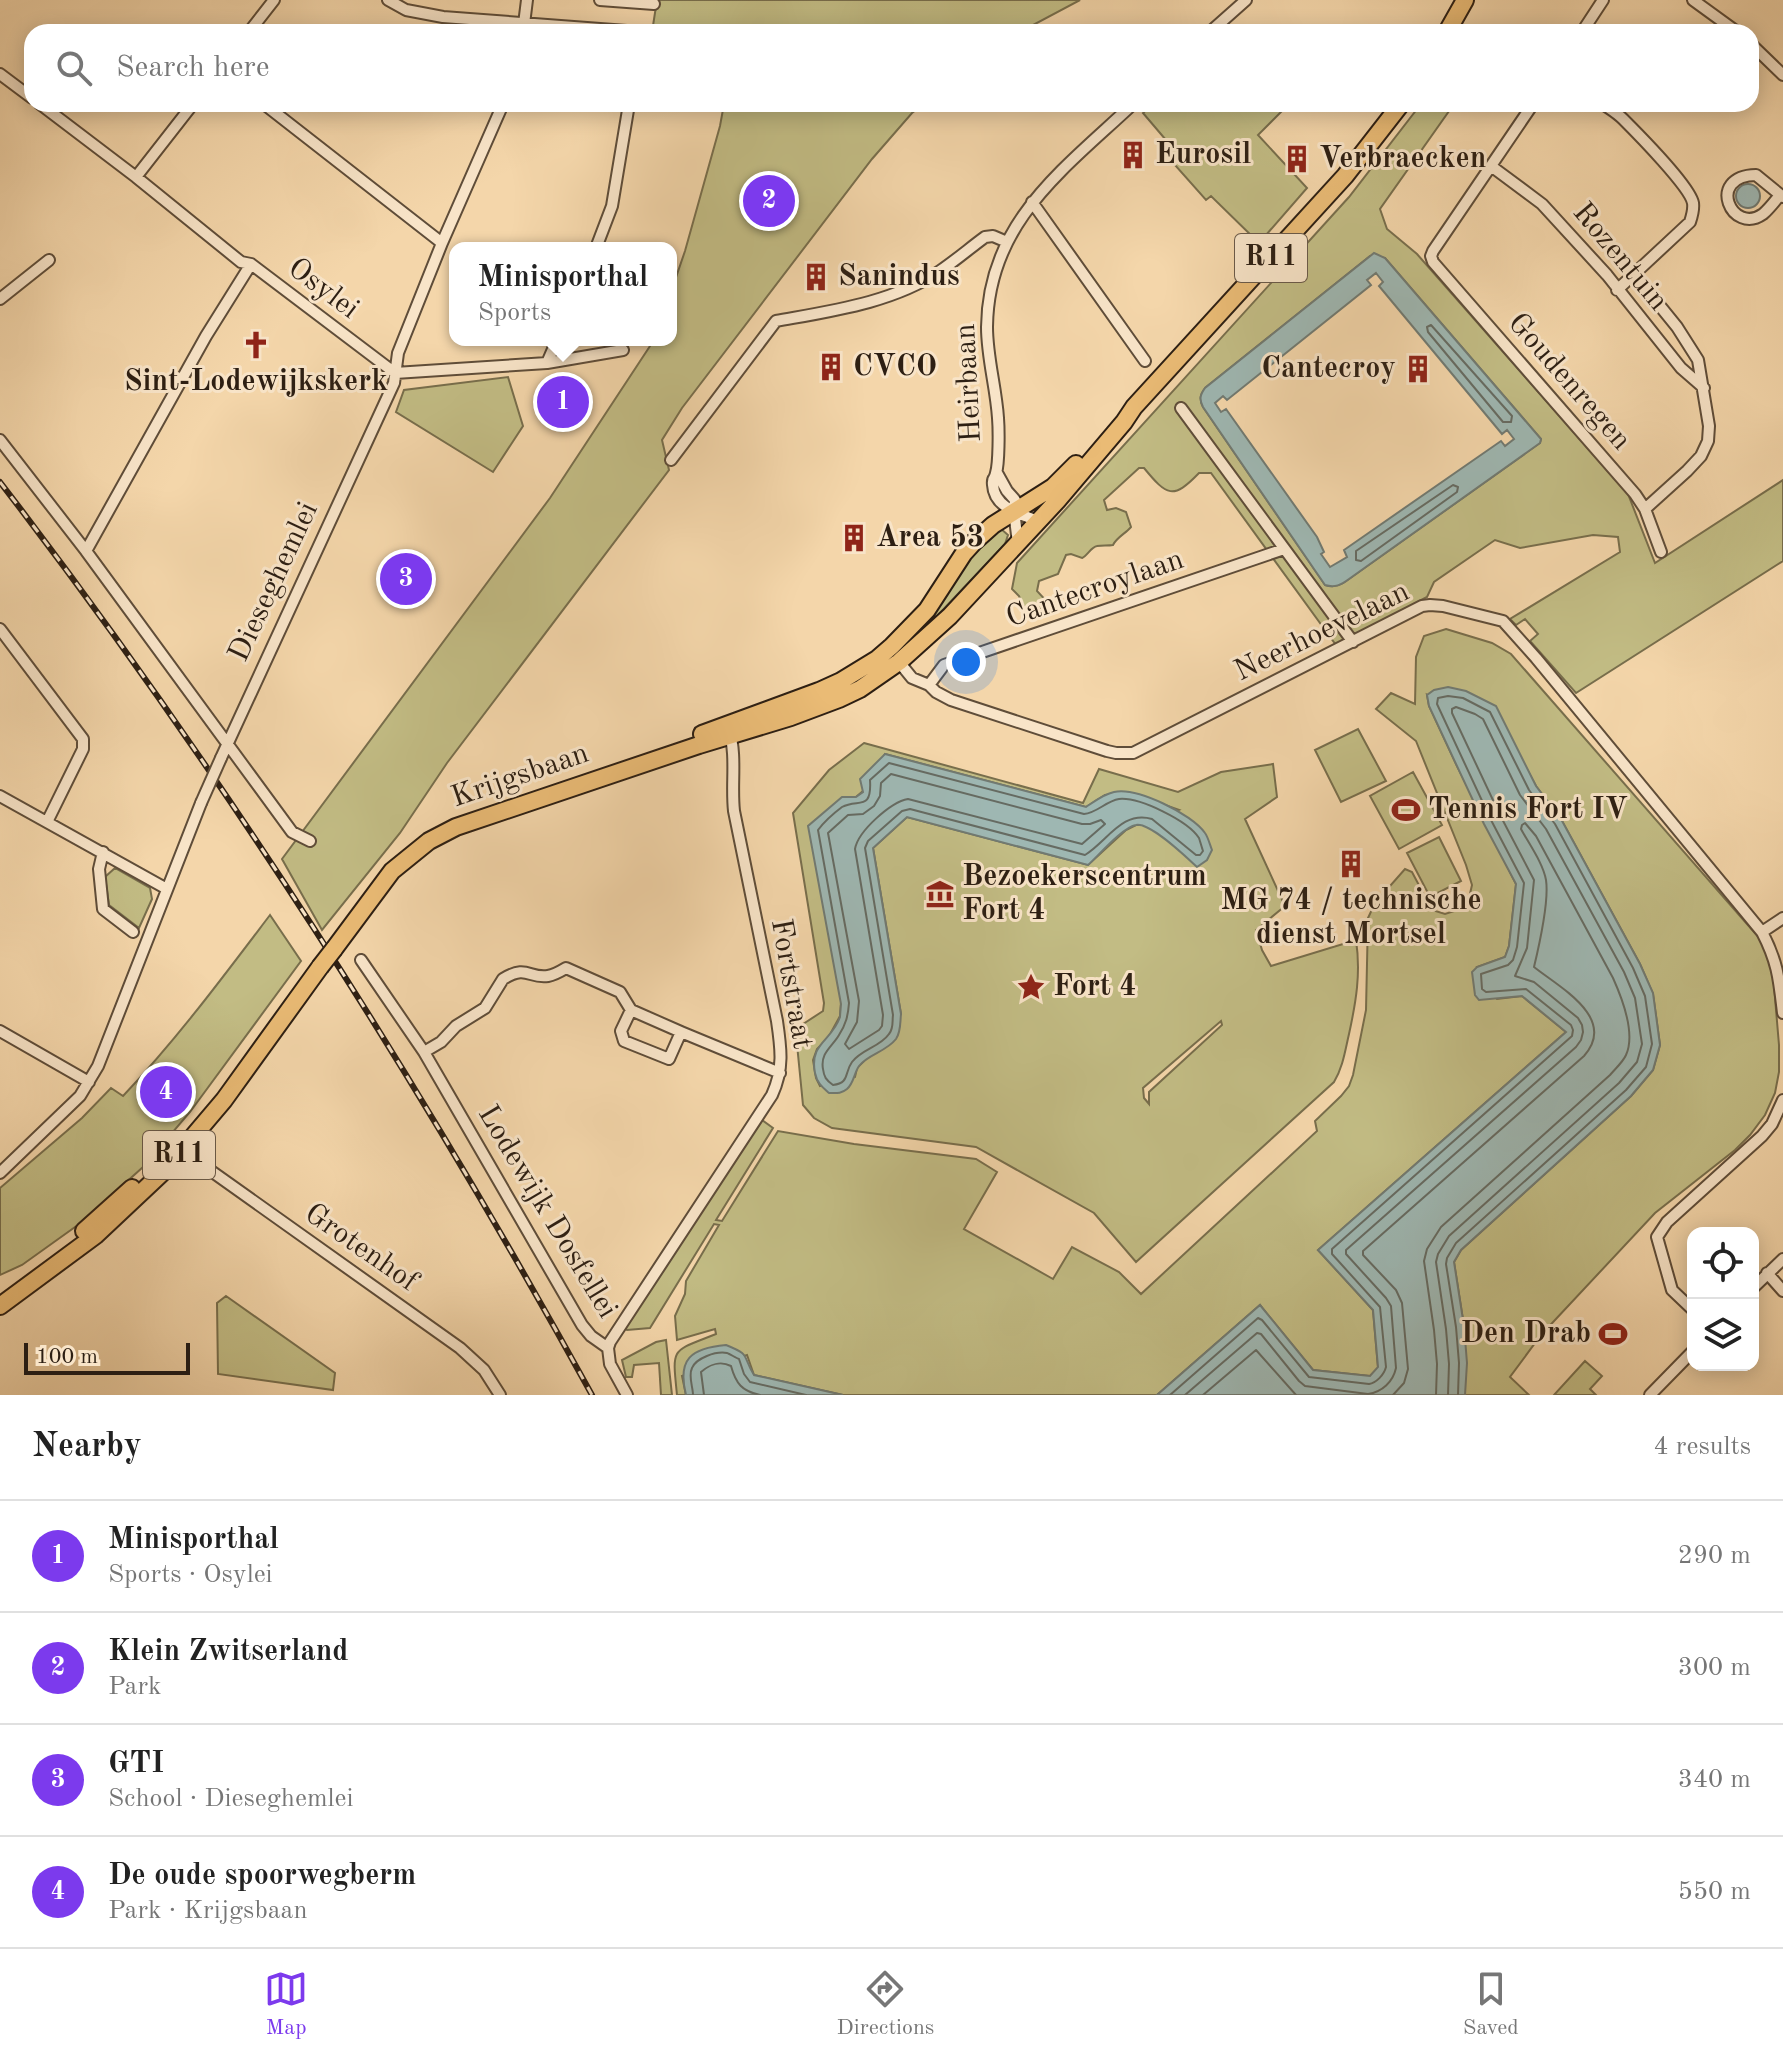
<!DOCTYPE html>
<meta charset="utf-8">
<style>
:root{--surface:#fff;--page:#f6f6f6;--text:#222;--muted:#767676;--line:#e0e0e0;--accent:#7c3aed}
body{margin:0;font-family:"Old Standard TT",serif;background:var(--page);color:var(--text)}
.controls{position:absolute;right:24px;bottom:24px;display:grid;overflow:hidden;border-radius:16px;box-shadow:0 4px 20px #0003}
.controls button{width:72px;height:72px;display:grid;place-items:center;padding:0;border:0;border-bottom:2px solid var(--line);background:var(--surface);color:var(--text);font:40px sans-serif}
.scale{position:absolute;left:24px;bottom:20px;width:166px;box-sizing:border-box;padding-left:8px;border:4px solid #2d1f13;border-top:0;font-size:22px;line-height:28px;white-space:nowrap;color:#2d1f13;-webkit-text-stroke:6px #f8e4c8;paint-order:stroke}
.you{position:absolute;left:966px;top:662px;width:28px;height:28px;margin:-20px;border:6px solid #fff;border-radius:50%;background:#1a73e8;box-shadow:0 0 0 12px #1a73e833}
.badge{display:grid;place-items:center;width:52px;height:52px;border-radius:50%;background:var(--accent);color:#fff;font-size:26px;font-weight:700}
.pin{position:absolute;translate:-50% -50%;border:4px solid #fff;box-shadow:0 2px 8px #0006}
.popup{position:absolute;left:449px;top:242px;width:228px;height:104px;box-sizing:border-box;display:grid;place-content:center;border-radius:16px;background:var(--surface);filter:drop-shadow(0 2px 6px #0005);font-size:26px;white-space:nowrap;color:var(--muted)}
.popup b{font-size:30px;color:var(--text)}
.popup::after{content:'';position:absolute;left:50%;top:100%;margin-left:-16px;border:16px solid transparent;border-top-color:var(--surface)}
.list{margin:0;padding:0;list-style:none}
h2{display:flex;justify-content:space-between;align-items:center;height:104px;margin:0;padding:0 32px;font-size:34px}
h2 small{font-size:26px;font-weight:400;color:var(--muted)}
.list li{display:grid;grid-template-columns:52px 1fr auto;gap:24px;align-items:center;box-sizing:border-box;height:112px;padding:0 32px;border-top:2px solid var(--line)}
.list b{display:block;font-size:30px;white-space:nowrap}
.list p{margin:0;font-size:26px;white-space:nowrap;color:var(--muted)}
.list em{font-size:26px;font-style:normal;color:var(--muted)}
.icon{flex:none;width:44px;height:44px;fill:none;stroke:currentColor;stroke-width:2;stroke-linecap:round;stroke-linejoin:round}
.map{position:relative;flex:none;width:1783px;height:1395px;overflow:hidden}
.search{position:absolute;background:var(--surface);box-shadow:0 4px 20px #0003;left:24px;right:24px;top:24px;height:88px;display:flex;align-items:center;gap:20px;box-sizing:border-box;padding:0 28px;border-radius:24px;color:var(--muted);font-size:30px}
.sheet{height:552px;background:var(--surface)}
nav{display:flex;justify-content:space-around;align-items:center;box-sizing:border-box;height:112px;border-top:2px solid var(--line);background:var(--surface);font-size:22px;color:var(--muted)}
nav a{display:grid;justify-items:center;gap:4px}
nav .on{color:var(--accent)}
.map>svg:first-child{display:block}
.green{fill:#c2bc84;stroke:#786e4c;stroke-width:2;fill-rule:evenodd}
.water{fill:#9eb7b2;stroke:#717a72;stroke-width:2;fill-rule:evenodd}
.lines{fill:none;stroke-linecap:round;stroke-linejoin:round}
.shore{stroke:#666b62;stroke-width:2}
.minor-casing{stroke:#5f4d39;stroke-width:14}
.primary-casing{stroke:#2d1f13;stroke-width:20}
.minor{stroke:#f8e4c8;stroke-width:10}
.primary{stroke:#eabb75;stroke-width:16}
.rail-casing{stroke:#2d1f13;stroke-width:6}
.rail{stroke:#f8e4c8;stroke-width:3;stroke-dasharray:9;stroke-linecap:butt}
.minor-bridge-casing{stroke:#5f4d39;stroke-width:14;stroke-linecap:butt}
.primary-bridge-casing{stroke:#2d1f13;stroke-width:20;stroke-linecap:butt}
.minor-bridge{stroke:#f8e4c8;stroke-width:10}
.primary-bridge{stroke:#eabb75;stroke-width:16}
.labels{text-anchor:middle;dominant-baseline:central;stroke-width:6;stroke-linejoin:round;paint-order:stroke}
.shield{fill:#f8e4c8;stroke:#6a5a49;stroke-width:2}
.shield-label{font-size:28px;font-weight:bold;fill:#2d1f13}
.poi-label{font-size:30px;font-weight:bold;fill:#2d1f13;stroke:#f8e4c8;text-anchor:start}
.street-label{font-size:30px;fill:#2d1f13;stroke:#f8e4c8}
</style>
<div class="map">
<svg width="1783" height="1395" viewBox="0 0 1783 1395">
<rect width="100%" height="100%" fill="#f4d6aa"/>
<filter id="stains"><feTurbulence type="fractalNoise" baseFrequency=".0025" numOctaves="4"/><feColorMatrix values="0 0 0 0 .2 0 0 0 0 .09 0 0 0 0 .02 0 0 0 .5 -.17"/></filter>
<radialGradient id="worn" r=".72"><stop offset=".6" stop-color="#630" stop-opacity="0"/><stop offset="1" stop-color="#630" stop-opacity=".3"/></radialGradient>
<!-- green -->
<path class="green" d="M657,0H1080L1020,32H652Z
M724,104H924L912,113L872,159L682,408L662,440L669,470L447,763L400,833L322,930L282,859L550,498L654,340H671V292L685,251L720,126Z
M1153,104H1274L1281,112L1258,135L1307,188L1259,243L1211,196L1206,200L1159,147L1166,140L1143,113Z
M1421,104H1454L1380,209L1387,229L1417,254L1628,494L1655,563L1783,480V561L1576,693L1530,641L1538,634L1525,619L1516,625L1510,619L1620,552L1618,537L1593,535L1520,548L1495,540L1434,582L1427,597L1336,645L1211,473H1199C1173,500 1167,496 1144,468H1139L1104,500L1107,510L1116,508L1126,512L1131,527C1125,534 1117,537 1113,545C1108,546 1102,545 1097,546C1091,547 1088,555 1082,558L1071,554L1066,555L1058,574L1039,581L1037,591L1052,607L1026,611L1019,596L1012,589L1017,563L1349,197ZM1370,256L1385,258L1541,439L1540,443L1349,579C1341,585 1335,588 1325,585L1203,407C1199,399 1200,395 1205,388Z
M508,377L523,426L493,472L396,412L404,390Z
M1000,528L1008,535L1005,544L921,633L870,678L803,704L887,660L918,631L940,601L967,554Z
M1446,629L1492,643L1511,654L1761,940L1769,954L1773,974L1779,1045V1072L1775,1093L1765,1115L1750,1135L1735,1150L1655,1213L1541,1335L1510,1377L1529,1395H1465L1464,1326L1454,1262L1461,1250L1631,1096L1653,1070L1660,1045L1653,994L1640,964L1561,819L1536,786L1522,760L1427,695L1429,706L1456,764L1516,884L1509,946L1505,957L1477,967L1497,999L1522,996L1566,1032L1318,1250L1373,1310L1378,1368L1370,1376L1313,1370L1260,1305L1157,1395H843L754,1375L747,1355L682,1376L686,1395H677C672,1346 671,1352 716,1334L715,1329L677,1340L675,1316L685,1294L686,1281L719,1225L714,1224L650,1328L627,1330L625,1328L762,1120L773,1128L716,1220L722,1221L778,1131L854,1144L976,1159L997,1172L964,1229L1053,1279L1072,1247L1119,1272L1141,1294L1317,1131L1315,1121L1341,1096L1349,1086L1353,1075L1366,1010L1368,918L1375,903L1405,869L1412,872L1432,910L1445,914L1461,909L1469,898L1472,885L1466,865L1416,741L1376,709L1391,693L1415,704L1416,657L1424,636Z
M1358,729L1386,781L1341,802L1315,750Z
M864,743L1083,803L1099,769L1178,792L1221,772L1273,764L1277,797L1245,819L1285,906L1256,930L1262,950L1271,966L1356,940C1361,973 1356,1002 1349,1034C1345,1051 1343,1067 1334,1082L1136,1262L1094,1213L976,1147L832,1128L814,1118L803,1105L796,1034L797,1028L823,1011L824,1003L793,813L829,770ZM885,754L1086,807L1105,795L1128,792L1179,810L1147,825H1136L1126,830L1088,865L907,817L873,848L901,1014L867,1058L857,1068L855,1077L820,1086L816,1078L813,1060L817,1049L828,1038L840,1016L856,797L863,791ZM1221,1021L1222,1025L1149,1092V1104L1144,1098L1143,1088Z
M1413,772L1442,825L1399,849L1370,796Z
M1439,837L1461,881L1430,897L1407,853Z
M115,868L150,888L152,899L139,928L109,905L105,877Z
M270,915L301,961L190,1112L143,1167L82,1222L22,1265L0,1275V1188L82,1118L111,1088L123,1096C177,1039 223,977 270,915Z
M226,1296L335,1373L333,1390L218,1374L217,1303Z
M666,1340L672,1395H661L659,1363L634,1365L632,1377H626L622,1360L656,1342Z
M1585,1361L1602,1376L1590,1389L1596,1395H1554Z"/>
<!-- water -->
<path class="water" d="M1736 196a12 12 0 1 1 24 0a12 12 0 1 1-24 0Z
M1374,253L1385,258L1541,439L1540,443L1349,579C1341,585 1335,588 1325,585L1203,407C1199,399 1200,395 1205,388ZM1376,273L1383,282L1379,286L1502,434L1507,430L1514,439L1505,446L1501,441L1344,550L1347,557L1330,567L1321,554L1324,552L1317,537L1226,409L1221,412L1215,403L1223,396L1227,400L1371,285L1367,280Z
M1448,687L1466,691L1496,706L1536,786L1561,819L1640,964L1653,993L1660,1045L1653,1070L1631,1096L1461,1250L1454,1262L1464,1326L1467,1363L1465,1395H1157L1260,1305L1313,1370L1370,1376L1378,1367L1373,1310L1318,1250L1566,1032L1522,996L1479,1000L1475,995L1472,972L1477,967L1505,957L1509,946L1516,884L1484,824L1429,706L1427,695L1434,690Z
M885,754L1086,807C1095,801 1104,794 1114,792C1137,787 1192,814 1205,833C1208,837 1210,845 1212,850L1207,860L1197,867C1186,857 1150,822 1136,825C1123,827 1099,855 1088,865L907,817L873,848L901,1014C900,1023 901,1032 896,1039C886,1052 868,1054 859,1066C854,1073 854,1083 847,1089C841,1094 836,1093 829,1093C822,1087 817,1083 815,1073C809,1043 832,1041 840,1017C840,1015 841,1005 841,1004L808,826L842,797H856L863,792L860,779Z
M726,1345C751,1355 742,1355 754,1375L843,1395H686C677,1359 691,1348 726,1345Z"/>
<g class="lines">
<!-- shore -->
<path class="shore" d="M1431,325L1512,416L1511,422H1503L1428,332L1427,327Z
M1453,485L1458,487L1457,492L1361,561L1356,560V551Z
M889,763L1084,814C1097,813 1106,801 1119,799C1140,797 1188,821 1199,838C1200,841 1202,848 1203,851L1200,855H1196L1152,819C1122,810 1107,842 1085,855L910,809L902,811L868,841L865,848L893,1015C892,1021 894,1028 889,1034C880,1047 862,1049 852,1062C844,1073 850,1083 833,1085C826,1080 824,1077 823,1069C820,1053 832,1047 839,1035C846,1024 848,1016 849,1003L818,830C824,822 834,813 842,807C858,798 872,812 870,780Z
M891,774L1082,824H1090L1101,820L1105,824L1082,844L908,799C891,802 858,831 855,849L883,1015L882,1026L879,1030L849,1049L845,1044L857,1022L859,1001L828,833L848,815L863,814L874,806L880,796L881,783Z
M693,1395C693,1387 688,1376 692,1368C696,1358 716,1351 727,1353C730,1354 736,1358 739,1359L744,1374L750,1382L806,1395
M704,1395L701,1372C710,1364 721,1361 731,1366C736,1384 742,1391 760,1395
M1170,1395L1258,1318L1262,1320L1309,1377L1369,1384C1376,1383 1384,1375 1386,1367L1380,1307L1332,1254V1249L1572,1036L1573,1030L1571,1025L1526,989L1486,992L1482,989L1481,974L1508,965L1513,960L1517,947L1524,883L1491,820L1437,704L1438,698L1448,696L1463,698L1490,712L1529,790L1555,824L1633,968L1645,996L1652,1044L1646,1067L1626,1090L1456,1243L1447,1258L1446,1264L1456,1327L1459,1363L1458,1395
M1185,1395L1257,1333L1261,1334L1299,1381L1305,1386L1368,1394C1382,1392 1393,1382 1396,1368L1391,1306L1386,1298L1346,1254V1250L1576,1047L1581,1040L1583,1032L1582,1025L1578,1018L1534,982L1515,976L1527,948L1534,880L1500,815L1452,713V709L1456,707L1475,714L1483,719L1520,795L1546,829L1624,972L1635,998L1642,1044L1637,1062L1619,1083L1449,1236L1438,1254L1436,1262L1446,1329L1449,1364L1448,1395
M1203,1395L1256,1350L1296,1395
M1393,1395L1404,1383L1408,1369L1402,1303L1396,1290L1363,1255V1251L1584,1056C1618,1018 1559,987 1534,967C1539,946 1549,900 1546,880C1543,863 1529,844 1521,829L1522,825L1525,823L1536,836L1613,978C1622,998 1636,1033 1626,1055C1623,1062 1615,1069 1610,1075L1441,1227L1427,1249L1424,1261L1434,1330L1437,1364L1436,1395"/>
<defs>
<path id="minor" d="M388,0L406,10L443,17L640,32
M600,0L654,4
M1693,0L1737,32
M249,32L274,0
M523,32L527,0
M1210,32L1246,0
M1582,32L1603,0
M1751,44L1783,75
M0,74L32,98
M40,104L136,177L241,262L251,264L395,373L547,363L623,350
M264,104L442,243
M1533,104L1433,251L1431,256L1433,262L1635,494L1645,509L1661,552
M1603,104C1610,109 1617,113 1623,119C1638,134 1690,187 1693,203C1694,210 1692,216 1690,222L1617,290
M1491,166L1542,204L1607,275L1681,368L1704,388
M136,177L193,104
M1780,195C1775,201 1769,209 1763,214C1732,236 1705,176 1756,175L1783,197
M1032,202L1145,361
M596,248L612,206L629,104
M1634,274L1677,327L1698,360L1709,426L1708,441L1701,456L1687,471L1645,509
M0,299L49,260
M547,363L557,340
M1181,408L1353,642
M0,440L86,551L292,832L310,841
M671,460L776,321C831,311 892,303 940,271C956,260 970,248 985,237L993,236L1007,242
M997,473L1007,491L1015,500L1014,511L1018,543
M1038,521C1021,514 994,508 993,485C992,476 994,482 996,473C999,463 999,430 998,418C996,387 987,358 987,327C988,222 1064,169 1133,104
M86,551L206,336L251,264
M0,629L83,739V749L47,822
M899,662L912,678L929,685L936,692L951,700L1107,751L1116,753H1133L1422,606L1430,605L1443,606L1503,621L1536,658L1762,932C1778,963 1779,979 1783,1013
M929,685L944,665L1284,549
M221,758L394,383L398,353L442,243L503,104
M0,796L167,889
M103,852L99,869L103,909L133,932
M1762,932L1783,918
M361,960L424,1052L582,1325L591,1336L608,1348
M0,1031L89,1082
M681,1032L780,1073
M424,1052L441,1042L456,1026L485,1008L503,979C527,964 529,979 548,976C554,975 561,971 566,968L620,992L631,1010L681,1032L669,1059L624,1041L621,1031L631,1010
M183,1151L460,1348L484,1370L500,1395
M0,1173L80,1096L98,1066L201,803
M1767,1273L1783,1291
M1753,1288L1783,1259
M1693,1310L1672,1290L1657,1237L1667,1222L1762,1136L1772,1124L1783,1100
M608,1348L610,1342L772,1095C784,1069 781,1048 777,1021L734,811C731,784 737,756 729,730
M608,1348L610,1364L627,1395
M1650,1395L1693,1351"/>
<path id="primary" d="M1447,32L1465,0
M702,734L819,691L841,681L877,659L892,646L927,610L964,553L974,542L993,525L1053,487L1076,464
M334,949L392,871L429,841L456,827L699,745L791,717L839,699L860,689L899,662L950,616L1057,501L1124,422L1134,407L1345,176L1401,104
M84,1231L132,1188
M0,1306L96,1235L163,1172L224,1100L320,967"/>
</defs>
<!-- minor casing -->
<use href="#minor" class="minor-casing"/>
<!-- primary casing -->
<use href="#primary" class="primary-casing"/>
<!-- minor -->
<use href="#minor" class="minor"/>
<!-- primary -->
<use href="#primary" class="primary"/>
<defs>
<path id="rail" d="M0,482C221,770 417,1077 592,1395"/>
</defs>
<!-- rail casing -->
<use href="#rail" class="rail-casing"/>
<!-- rail -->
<use href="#rail" class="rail"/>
<defs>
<path id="minor-bridge" d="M201,803L221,758"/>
<path id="primary-bridge" d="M320,967L334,949"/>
</defs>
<!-- minor-bridge casing -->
<use href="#minor-bridge" class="minor-bridge-casing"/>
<!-- primary-bridge casing -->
<use href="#primary-bridge" class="primary-bridge-casing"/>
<!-- minor-bridge -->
<use href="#minor-bridge" class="minor-bridge"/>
<!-- primary-bridge -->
<use href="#primary-bridge" class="primary-bridge"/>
</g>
<!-- icons -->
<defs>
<symbol id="building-bare" viewBox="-9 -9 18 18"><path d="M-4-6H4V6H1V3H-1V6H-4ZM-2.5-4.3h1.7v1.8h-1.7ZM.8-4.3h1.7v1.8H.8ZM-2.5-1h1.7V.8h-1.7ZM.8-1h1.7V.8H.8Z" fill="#8f2418" stroke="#f8e4c8" stroke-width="2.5" paint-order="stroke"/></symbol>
<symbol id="church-bare" viewBox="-9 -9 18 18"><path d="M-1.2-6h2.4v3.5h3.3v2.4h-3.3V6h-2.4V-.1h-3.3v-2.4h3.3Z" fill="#8f2418" stroke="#f8e4c8" stroke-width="2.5" paint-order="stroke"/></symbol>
<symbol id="stadium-bare" viewBox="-9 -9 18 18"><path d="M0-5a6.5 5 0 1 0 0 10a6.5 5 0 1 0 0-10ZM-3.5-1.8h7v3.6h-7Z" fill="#8f2418" stroke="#f8e4c8" stroke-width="2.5" paint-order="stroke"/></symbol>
<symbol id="museum-bare" viewBox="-9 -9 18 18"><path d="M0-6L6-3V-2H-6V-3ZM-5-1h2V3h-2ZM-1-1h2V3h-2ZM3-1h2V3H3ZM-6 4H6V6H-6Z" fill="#8f2418" stroke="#f8e4c8" stroke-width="2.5" paint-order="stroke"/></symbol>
<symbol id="sight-bare" viewBox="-9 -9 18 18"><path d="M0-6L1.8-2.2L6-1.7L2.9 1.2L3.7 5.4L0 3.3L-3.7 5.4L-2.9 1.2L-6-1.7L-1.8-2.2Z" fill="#8f2418" stroke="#f8e4c8" stroke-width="2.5" paint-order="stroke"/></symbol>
</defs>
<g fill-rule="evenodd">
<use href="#building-bare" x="1113" y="135" width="40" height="40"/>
<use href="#building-bare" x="1277" y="139" width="40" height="40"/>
<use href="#building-bare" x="796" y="257" width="40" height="40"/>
<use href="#church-bare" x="236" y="325" width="40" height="40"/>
<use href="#building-bare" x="811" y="347" width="40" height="40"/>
<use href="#building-bare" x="1398" y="349" width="40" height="40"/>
<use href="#building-bare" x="834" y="518" width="40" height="40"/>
<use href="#stadium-bare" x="1386" y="790" width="40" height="40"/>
<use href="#building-bare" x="1331" y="844" width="40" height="40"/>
<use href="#museum-bare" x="920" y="874" width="40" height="40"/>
<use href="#sight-bare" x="1011" y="967" width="40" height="40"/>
<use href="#stadium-bare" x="1593" y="1314" width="40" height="40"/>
</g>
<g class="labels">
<!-- shield labels -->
<g class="shield">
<rect x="1235" y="234" width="72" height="48" rx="6"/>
<rect x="143" y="1131" width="72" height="48" rx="6"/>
</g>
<g class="shield-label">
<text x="1271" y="258">R11</text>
<text x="179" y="1155">R11</text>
</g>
<!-- poi labels -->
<g class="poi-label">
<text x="1155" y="155">Eurosil</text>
<text x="1319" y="159">Verbraecken</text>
<text x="838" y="277">Sanindus</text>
<text x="853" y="367">CVCO</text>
<text x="1396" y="369" text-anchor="end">Cantecroy</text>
<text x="256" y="382" text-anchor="middle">Sint-Lodewijkskerk</text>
<text x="876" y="538">Area 53</text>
<text x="1428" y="810">Tennis Fort IV</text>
<text x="962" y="877">Bezoekerscentrum<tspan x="962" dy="34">Fort 4</tspan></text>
<text x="1351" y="901" text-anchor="middle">MG 74 / technische<tspan x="1351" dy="34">dienst Mortsel</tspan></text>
<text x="1053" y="987">Fort 4</text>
<text x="1591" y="1334" text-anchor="end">Den Drab</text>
</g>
<!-- street labels -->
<g class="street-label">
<text transform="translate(1620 257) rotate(50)">Rozentuin</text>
<text transform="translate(323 289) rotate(37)">Osylei</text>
<text transform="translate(1569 382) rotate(49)">Goudenregen</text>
<text transform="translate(969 383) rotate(-93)">Heirbaan</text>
<text transform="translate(274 582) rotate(-65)">Dieseghemlei</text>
<text transform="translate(1095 589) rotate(-19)">Cantecroylaan</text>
<text transform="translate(1322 632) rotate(-26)">Neerhoevelaan</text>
<text transform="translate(520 776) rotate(-19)">Krijgsbaan</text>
<text transform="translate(791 984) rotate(80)">Fortstraat</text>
<text transform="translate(547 1212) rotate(59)">Lodewijk Dosfellei</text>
<text transform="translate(361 1248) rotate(35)">Grotenhof</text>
</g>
</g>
<rect width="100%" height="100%" filter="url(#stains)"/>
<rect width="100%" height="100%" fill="url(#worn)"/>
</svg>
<div class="controls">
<button><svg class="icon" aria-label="locate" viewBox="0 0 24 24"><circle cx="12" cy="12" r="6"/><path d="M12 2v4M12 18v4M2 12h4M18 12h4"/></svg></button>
<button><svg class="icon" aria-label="layers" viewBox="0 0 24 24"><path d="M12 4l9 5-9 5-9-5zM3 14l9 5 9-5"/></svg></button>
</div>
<div class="scale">100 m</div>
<div class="you"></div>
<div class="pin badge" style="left:563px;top:402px">1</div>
<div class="popup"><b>Minisporthal</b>Sports</div>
<div class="pin badge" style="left:769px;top:201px">2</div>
<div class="pin badge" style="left:406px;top:579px">3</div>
<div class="pin badge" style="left:166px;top:1092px">4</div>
<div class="search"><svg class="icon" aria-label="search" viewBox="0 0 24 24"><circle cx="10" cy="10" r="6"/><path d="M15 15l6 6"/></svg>Search here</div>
</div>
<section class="sheet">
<h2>Nearby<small>4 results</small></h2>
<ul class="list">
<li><span class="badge">1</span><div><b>Minisporthal</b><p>Sports · Osylei</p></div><em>290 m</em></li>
<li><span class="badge">2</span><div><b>Klein Zwitserland</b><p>Park</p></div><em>300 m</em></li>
<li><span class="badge">3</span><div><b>GTI</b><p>School · Dieseghemlei</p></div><em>340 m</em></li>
<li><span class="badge">4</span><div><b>De oude spoorwegberm</b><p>Park · Krijgsbaan</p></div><em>550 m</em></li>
</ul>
</section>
<nav>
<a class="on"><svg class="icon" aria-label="map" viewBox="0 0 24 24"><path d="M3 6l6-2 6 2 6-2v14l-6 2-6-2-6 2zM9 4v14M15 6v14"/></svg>Map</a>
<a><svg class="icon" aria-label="directions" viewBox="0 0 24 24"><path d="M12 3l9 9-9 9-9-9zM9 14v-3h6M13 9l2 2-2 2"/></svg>Directions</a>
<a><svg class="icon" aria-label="saved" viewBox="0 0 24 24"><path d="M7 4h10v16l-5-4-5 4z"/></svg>Saved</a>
</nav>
